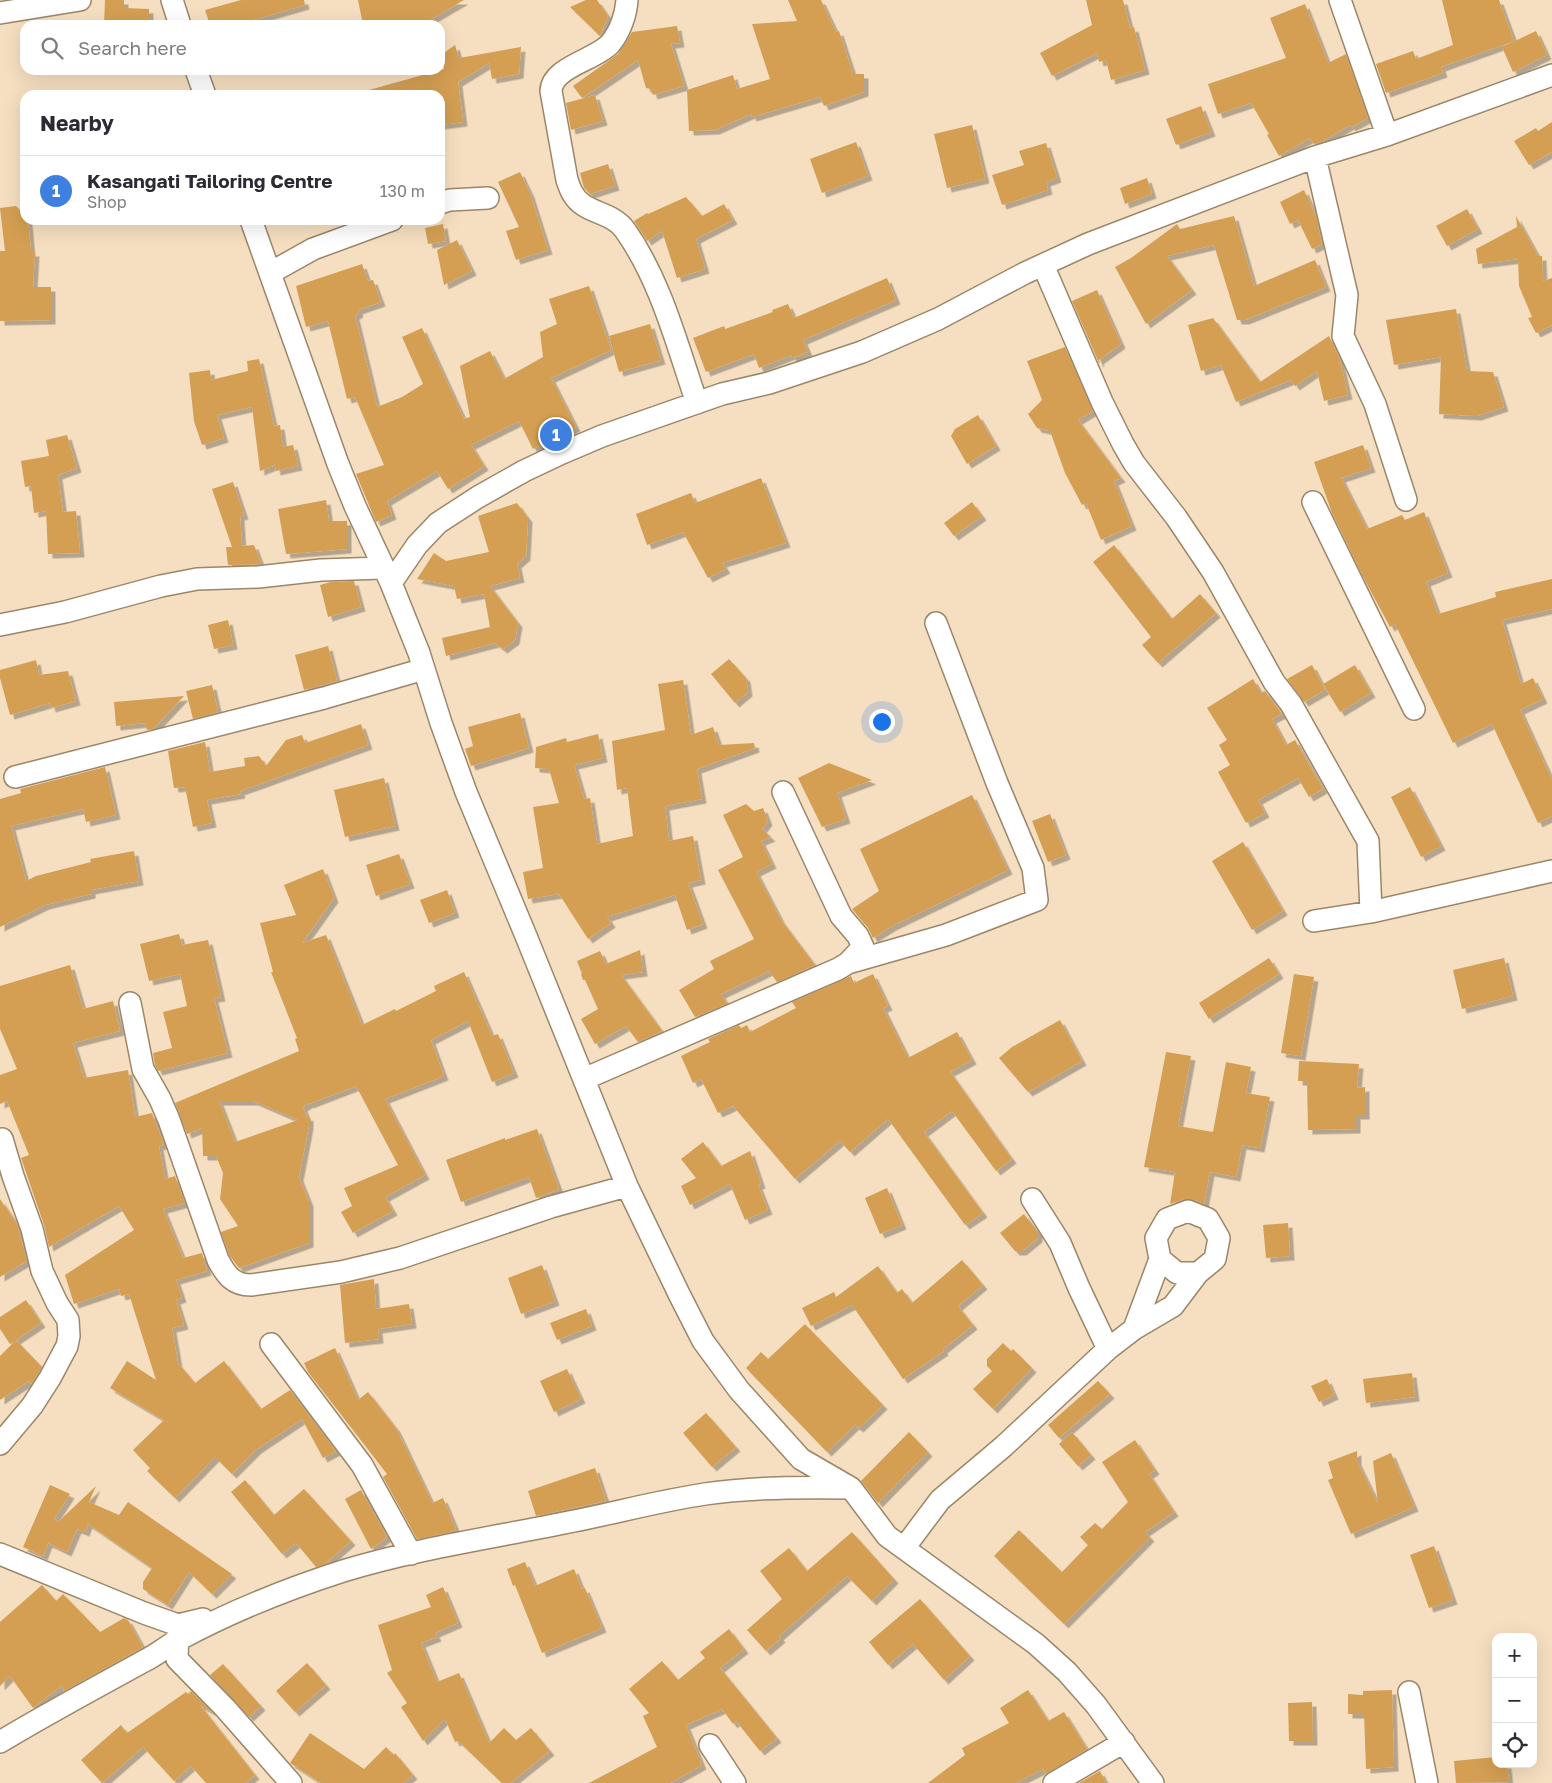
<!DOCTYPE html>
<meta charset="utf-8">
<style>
:root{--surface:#fff;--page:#f2f2f3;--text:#2b2b33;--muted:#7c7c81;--line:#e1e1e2;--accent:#276e7b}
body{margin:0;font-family:"Golos Text",sans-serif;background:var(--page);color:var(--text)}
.controls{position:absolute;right:15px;bottom:15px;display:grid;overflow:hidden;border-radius:10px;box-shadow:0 5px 20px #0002}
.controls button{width:45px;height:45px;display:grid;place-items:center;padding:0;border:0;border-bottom:1px solid var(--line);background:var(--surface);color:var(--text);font:25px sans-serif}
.you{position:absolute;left:881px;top:721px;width:18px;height:18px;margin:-12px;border:4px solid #fff;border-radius:50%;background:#1a73e8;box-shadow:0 0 0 8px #1a73e833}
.badge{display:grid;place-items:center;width:32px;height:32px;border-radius:50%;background:var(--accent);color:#fff;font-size:16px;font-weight:700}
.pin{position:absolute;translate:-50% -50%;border:2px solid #fff;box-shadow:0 1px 5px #0006}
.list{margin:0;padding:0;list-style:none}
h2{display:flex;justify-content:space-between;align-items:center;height:65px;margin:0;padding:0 20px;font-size:21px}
h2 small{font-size:16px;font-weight:400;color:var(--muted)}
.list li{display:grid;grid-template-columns:32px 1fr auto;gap:15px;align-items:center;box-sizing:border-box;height:70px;padding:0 20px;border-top:1px solid var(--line)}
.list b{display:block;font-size:19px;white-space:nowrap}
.list p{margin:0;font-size:16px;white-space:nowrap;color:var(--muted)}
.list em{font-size:16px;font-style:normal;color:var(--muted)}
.icon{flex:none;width:28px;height:28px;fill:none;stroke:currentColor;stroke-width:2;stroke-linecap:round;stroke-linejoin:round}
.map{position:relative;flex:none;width:1552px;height:1783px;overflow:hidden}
.search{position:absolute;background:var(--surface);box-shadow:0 5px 20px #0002;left:20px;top:20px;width:425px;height:55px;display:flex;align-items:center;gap:12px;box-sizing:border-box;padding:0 18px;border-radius:15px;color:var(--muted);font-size:19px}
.panel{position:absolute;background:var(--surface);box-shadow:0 5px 20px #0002;left:20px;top:90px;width:425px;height:135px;border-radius:15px}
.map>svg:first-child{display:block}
.building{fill:#d49f53;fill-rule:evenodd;filter:url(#shadow)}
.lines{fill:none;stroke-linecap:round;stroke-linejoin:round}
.minor-casing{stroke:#9b866a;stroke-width:24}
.minor{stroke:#fff;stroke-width:21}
</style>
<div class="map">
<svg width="1552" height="1783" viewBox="0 0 1552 1783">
<defs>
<filter id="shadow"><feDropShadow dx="4.5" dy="4.5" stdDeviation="0" flood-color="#0004"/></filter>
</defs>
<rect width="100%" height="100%" fill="#f6dfc0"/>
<!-- building -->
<path class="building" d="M105,0H124V8L149,9V25H104Z
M241,0H304L305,5L236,25H210L205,10Z
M358,0H464L421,25H363Z
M586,0H597L608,16L600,36L570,7Z
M788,0H821L836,32L839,31L853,74H864V92L824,106L820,97L752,117L751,114L715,130L689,131L687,90L733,75L737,89L770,79L752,24L797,21Z
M1086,0H1123L1130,28L1134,27L1145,70L1111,80L1106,60L1099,62L1097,53L1052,76L1040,53L1092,25Z
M1442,0H1499L1514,41L1441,67L1443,73L1386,93L1376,64L1413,51L1416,59L1453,45Z
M1305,4L1328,63L1346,54L1368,118L1351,127L1350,125L1321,142L1314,144L1310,138L1279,156L1267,135L1269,134L1251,103L1218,114L1208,84L1286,58L1270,18Z
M677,26L680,43L671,44L684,86L653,95L651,89L646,88L638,60L582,98L573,86L618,54L632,32Z
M1536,31L1547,55L1513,72L1502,47Z
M455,45L459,58L521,47L519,74L492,79L489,63L458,82L463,122L440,125V95H370L369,90L444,69L441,55Z
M595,95L603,121L571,130L566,103Z
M1201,106L1211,132L1176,145L1166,119Z
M1552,122V152L1529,165L1514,141L1536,128L1538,131Z
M972,125L985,179L947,188L934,134Z
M856,142L868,176L822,193L810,159Z
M1046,143L1057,178L1046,182L1048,190L1002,205L992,175L1024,165L1019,151Z
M608,164L615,186L590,194L584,188L580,173Z
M520,172L530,193L548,250L516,260L506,231L519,227L498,182Z
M1147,178L1152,194L1125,204L1120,188Z
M1304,190L1316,216L1322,244L1312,249L1298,220L1290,224L1280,202Z
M686,197L702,216L724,204L733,220L696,239L705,269L677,278L662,231L647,241L634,221L647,213L648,214Z
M16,206L25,215V220H28L31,252H35L33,287H51V320L0,321V251H5L0,208Z
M1467,209L1478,229L1447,246L1436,226Z
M1234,216L1254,286L1315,260L1326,287L1245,320H1237L1214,245L1167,256L1192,290L1146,324L1115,267L1131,258L1177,224L1180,229Z
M1516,216L1538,256H1542L1543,281L1552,278V325L1536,333L1528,318L1532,317L1519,286L1518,259L1478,264L1476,249L1517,227Z
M443,224L446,241L428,244L425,228Z
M457,240L472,271L444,285L437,250Z
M362,264L368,281L373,280L381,302L358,310L359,313L355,315L377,407L402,397L423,384L402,337L422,328L464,419L470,417L460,366L490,351L504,379L543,357L540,332L557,324L549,299L589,286L611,350L551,378L576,427L533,449L519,421L471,445L484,466L448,489L437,471L387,501L392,515L376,522L356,474L384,465L355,397L347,399L328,321L306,327L296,286Z
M887,278L896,300L803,340L808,352L792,358L791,355L759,368L754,354L706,372L693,338L724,326L725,329L773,312L772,310L788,304L794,318Z
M1097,290L1121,344L1099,360L1100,362L1099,363L1072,301Z
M1456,309L1467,371L1493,372L1504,407L1477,416L1439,414L1441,357L1394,365L1386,320Z
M1213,318L1260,382L1329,336L1339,357L1348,395L1324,401L1317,371L1295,386L1291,380L1236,402L1221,365L1201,371L1188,325Z
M650,324L661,360L619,372L609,336Z
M1065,347L1093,411L1078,420L1121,478L1114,481L1132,526L1101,540L1086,503L1082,505L1065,473L1050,431L1037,428L1028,414L1042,400L1027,361Z
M259,359L274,426L280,425L283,447L293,445L298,466L276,471L275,465L260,471L252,407L217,415L224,438L202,445L194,421L189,373L210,370L211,380L248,371L247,361Z
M978,415L996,446L967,464L951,436L955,429Z
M67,435L77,468L58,475L63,512L76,511L80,553L48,554L46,511L34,513L31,486L25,487L21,461L49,456L46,440Z
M1363,445L1371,468L1341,478L1367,529L1402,515L1405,520L1424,512L1448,573L1426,582L1438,614L1496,597L1495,592L1552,579V609L1502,620L1521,684L1533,678L1543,699L1520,710L1552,780V816L1538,823L1492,724L1453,743L1395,624L1390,627L1362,575L1332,513L1314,462Z
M761,478L786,543L722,563L726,569L708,578L683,532L647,545L636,514L691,493L695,503Z
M233,482L244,515L240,516L242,546L254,545L261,564L228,565L226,547H232L212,489Z
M326,500L329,521H347V549L286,554L278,509Z
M972,502L982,516L954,536L944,523Z
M517,503L528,518L526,556L517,564L520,578L490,586L518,623L515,640L503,649L495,643L446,656L442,638L490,627L484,594L457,599L454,586L417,579L434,553L446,561L489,552L478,516Z
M1114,545L1172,619L1200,594L1216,613L1158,663L1142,645L1151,637L1093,562Z
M354,581L361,607L328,617L320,585L331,582Z
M228,620L233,645L214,649L208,625Z
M328,646L337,681L304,690L295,655Z
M729,659L746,678L748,692L735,703L711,674Z
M36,660L39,675L68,671L76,701L51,708L50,703L10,715L0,678V670Z
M1312,665L1325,690L1304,702L1287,679Z
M1355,665L1371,693L1340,712L1323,684Z
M1253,679L1261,693L1265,691L1282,714L1272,719L1286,745L1295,740L1323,789L1309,797L1298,778L1258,800L1265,813L1246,823L1218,772L1230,765L1219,745L1227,740L1207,708Z
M683,680L691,735L713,727L719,745L754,743L755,748L697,769L702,799L665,806L669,841L693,836L701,880L688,883L703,924L687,930L675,895L607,917L611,923L588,939L559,894L528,899L523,872L543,868L533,807L559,803L549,769L535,768L536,747L566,738L567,742L598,734L603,758L574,765L584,799L590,798L597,844L633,836L627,788L617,790L612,741L665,730L658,684Z
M212,685L218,712L193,719L186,691Z
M184,696L153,729L147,730L145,723L116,726L114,702Z
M520,713L529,748L471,766L465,749L473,746L468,727Z
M361,724L368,745L240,791L241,794L207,800L212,823L193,827L185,787L174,788L168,751L205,742L210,772L245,766L244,758L259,756L266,766L286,740L302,735L305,743Z
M829,763L872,780L837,793L846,819L822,827L798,778Z
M105,767L116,815L86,822L83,809L11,826L26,881L36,876L91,862L90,859L134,851L139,881L91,890V894L45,905L0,927V799L21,793L20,789Z
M384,778L395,826L345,837L334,790Z
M1410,787L1441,846L1421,857L1391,797Z
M972,795L1008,870L892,926L873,938L868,928L852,909L879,891L860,849Z
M746,804L754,811L763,808L768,821L762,829L771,837L761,841L772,864L756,872L781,920L815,965L777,982L769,971L721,994L727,1004L695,1017L679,990L714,969L710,961L754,939L718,870L743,857L723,815Z
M1050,814L1066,855L1048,862L1032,821Z
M1243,842L1283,911L1252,930L1212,861Z
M399,854L410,884L376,896L366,865Z
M323,869L334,898L302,943L326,935L362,1025L395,1009L396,1011L436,991L434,986L464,972L492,1036L498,1034L514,1073L492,1082L468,1021L431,1040L444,1076L385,1099L425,1175L385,1197L393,1211L353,1233L341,1212L352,1206L344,1188L398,1165L356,1086L309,1104V1103L303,1107L307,1117L309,1116V1125L299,1177L309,1202V1243L239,1268L229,1255L221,1232L238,1226L220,1199L223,1173L216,1156H203L202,1128L187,1134L175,1103L299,1051L295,1039L297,1038L271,972H273L260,923L296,915L284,885ZM219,1101H254L298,1120L235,1142Z
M447,890L455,913L429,923L420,900Z
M179,934L182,945L208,940L221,997L214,998L228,1053L158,1071L155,1065L153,1053L172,1048L163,1012L187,1006L180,974L149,981L140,944Z
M640,950L643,972L621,975L662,1031L638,1042L626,1026L595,1044L581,1019L598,1009L585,980H583L581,974H582L577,961L600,951L606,964Z
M1269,958L1279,974L1209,1019L1199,1003Z
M1504,958L1513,996L1462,1009L1453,970Z
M70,965L83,1009L113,1001L120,1031L73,1043L84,1078L128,1070L135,1117L152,1113L164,1144L159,1146L165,1179L175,1176L185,1203L163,1209L183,1258L202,1253L207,1271L176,1280L182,1298L176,1300L184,1325L172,1328L178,1363L195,1383L224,1361L261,1409L290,1390L336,1451L323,1458L302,1419L257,1449L232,1474L215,1457L175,1498L147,1471L150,1468L133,1450L164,1420L110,1388L127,1361L156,1380L129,1294L121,1296L119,1289L74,1304L65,1275L134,1230L119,1206L49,1247L44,1225L21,1158L29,1155L7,1101L0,1104V1075L17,1069L0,1029V986Z
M873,974L888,1006L883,1008L908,1058L957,1032L972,1060L950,1072L1012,1159L996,1171L952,1111L924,1132L983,1213L965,1225L888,1119L850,1152L840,1141L795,1179L733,1106L718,1113L701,1079L693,1083L681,1056L710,1042L708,1039L739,1025L741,1028L747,1025L750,1032L796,1008L792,1002L851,976L854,983Z
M1294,974L1314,977L1301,1056L1281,1053Z
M1060,1020L1082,1061L1028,1092L999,1058L1012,1047Z
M1166,1052L1191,1056L1178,1126L1213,1132L1226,1062L1251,1067L1246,1093L1270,1097L1260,1148L1242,1145L1236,1177L1210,1172L1204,1204L1193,1199H1184L1170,1204L1175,1172L1144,1167Z
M1299,1061L1359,1064L1357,1088L1365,1087V1115H1356V1129L1308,1130L1307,1081H1298Z
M537,1129L559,1189L536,1198L529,1177L461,1202L446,1160L505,1138V1140Z
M703,1142L721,1166L750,1151L761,1184L758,1185L768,1210L745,1220L730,1184L690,1205L681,1186L696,1178L681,1159Z
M887,1188L902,1225L880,1234L865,1198Z
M0,1199L17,1224L27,1261L0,1277Z
M1024,1214L1038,1232V1238L1022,1251H1015L1000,1233Z
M1288,1223L1290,1256L1266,1258L1263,1225Z
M962,1260L983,1285L958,1306L973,1325L943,1349L944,1351L903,1379L852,1305L811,1326L802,1308L834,1292L836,1297L878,1266L897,1293L902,1289L912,1303Z
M542,1265L555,1301L521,1314L508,1278Z
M374,1279L376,1309L409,1304L412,1324L378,1329L379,1339L345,1343L340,1285Z
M26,1300L41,1323L10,1344L0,1329V1317Z
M586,1309L592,1326L557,1340L550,1323Z
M805,1324L883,1405L859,1428L855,1425L827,1452L746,1368L761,1352L768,1359Z
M16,1340L42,1367L31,1384L29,1381L0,1400V1356Z
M1003,1343L1011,1351L1013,1349L1032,1368L993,1409L973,1389L992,1371L987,1366V1359Z
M335,1348L358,1400L368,1392L396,1428L432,1503L443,1498L456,1529L448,1533L417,1539L383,1477L387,1474L308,1372L304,1363Z
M567,1369L581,1399L554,1412L540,1381Z
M1412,1373L1415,1397L1366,1403L1363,1379Z
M1327,1379L1334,1395L1319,1402L1311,1386Z
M1098,1381L1110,1394L1059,1438L1048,1425Z
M706,1413L736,1447L712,1467L683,1433Z
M909,1432L928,1452L878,1503L861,1481Z
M1072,1432L1091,1455L1078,1466L1059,1444Z
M1135,1440L1155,1470L1149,1474L1174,1512L1145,1532L1150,1537L1064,1624L994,1556L1019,1530L1062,1572L1088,1545L1080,1537L1095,1523L1102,1529L1128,1502L1102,1462Z
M1357,1451V1461L1378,1504L1373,1461L1391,1453L1414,1507L1351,1534L1328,1480L1333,1478L1328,1462Z
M595,1468L606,1501L536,1516L528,1491Z
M245,1480L274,1515L304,1489L351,1541L325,1564L316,1567L296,1543L282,1554L231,1492Z
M50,1485L70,1494L54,1519L58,1522L96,1486L89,1502L119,1515L128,1502L232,1574L212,1594L189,1572L168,1605L143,1589V1582L152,1568L88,1524L85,1532L77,1529L67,1552L48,1543L43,1556L23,1547Z
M361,1490L387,1537L371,1549L345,1499Z
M852,1532L894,1579L872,1601L847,1576L779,1636L781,1638L766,1651L747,1630L782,1599L760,1571L789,1548L807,1571Z
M1434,1546L1453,1600L1429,1608L1410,1555Z
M525,1562L535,1586L574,1569L582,1589L585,1588L602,1628L542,1653L515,1585L513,1586L507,1569Z
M42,1585L56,1601L63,1594L100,1632L124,1618L128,1620L143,1647L64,1691L62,1685L33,1708L10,1676L0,1686V1622Z
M443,1587L458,1623L435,1633L437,1637L421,1643L437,1682L459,1673L489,1743L504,1728L516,1740L531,1728L550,1751L510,1783H502L458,1741L455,1742L445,1719L423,1741L401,1707L407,1703L387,1673L392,1670L378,1625L431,1607L426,1595Z
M920,1599L970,1656L944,1680L913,1644L888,1665L869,1642Z
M729,1629L744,1649L720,1668L777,1738L760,1751L736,1721L733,1724L722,1709L686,1725L702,1765L670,1783H589L657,1747L643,1716L649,1713L629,1689L662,1661L678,1680L705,1658L700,1652Z
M307,1663L326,1685L295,1712L276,1691Z
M223,1664L261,1706L249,1717L210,1675Z
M1028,1690L1048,1721L1064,1712L1087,1749L1046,1774L1043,1769L1015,1783H928L965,1755L962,1748L1009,1723L1000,1708Z
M1392,1690L1394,1767L1366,1769L1364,1714H1348V1694L1363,1695V1691Z
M191,1691L212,1712L200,1705L255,1775L245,1783H206L191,1766L174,1781L143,1747L102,1783L81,1760L121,1725L127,1733L186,1692L188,1694Z
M1312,1702L1313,1741H1289L1288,1703Z
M310,1733L364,1769L386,1747L394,1755L395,1753L413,1775L403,1783H321L290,1763Z
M1496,1757V1764H1507L1509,1782L1456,1783L1454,1761Z
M1100,1771L1106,1783H1079Z"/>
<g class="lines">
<defs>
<path id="minor" d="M172,0L180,25
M627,0C626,15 620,32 610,44C595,60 552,67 551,91L567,180C569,185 570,190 573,194C584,214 612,211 625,230C661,281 677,345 697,403
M1340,0L1387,135
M0,13L80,0
M196,70L205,95
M1315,157L1347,295L1343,336L1375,404L1406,500
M440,203L450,200L488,198
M251,220L338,464L355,506L391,583L419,653L441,723L466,792L526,936L627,1186L680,1296L703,1341L739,1390L801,1459L851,1488L887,1536L1036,1644L1067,1672L1096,1705L1153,1783
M1043,265L1102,402L1123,444L1134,463L1176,517L1213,572L1274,682L1291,704L1368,841L1371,912
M270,273L313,249L392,220
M1313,502L1414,709
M391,583L417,545L438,523L478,497L524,471L562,453L602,436L722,394L769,383L862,352L938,319L1025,273L1088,244L1315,157L1387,135L1552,75
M0,625L65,612L161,586L197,579L258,577L321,570L383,568
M15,777L324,698L424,669
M1314,921L1371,912L1552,871
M848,963L946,935L1037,900L1033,868L997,783L936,623
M130,1003L143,1069L160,1099L169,1120L218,1260C226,1275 233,1285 251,1285L341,1272L400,1258L551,1207L627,1186
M584,1079L838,969L848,963L863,947L858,936L841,916L783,792
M1188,1211L1208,1219L1219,1238L1215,1259L1198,1273H1177L1160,1259L1156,1238L1167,1219Z
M1134,1329L1160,1259
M271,1344L362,1465L411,1554
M1108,1349L1134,1329L1173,1306L1198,1273
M0,1444L32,1406L50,1378L67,1346L69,1336L68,1320L57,1303L42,1271L32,1229L13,1176L2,1139
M904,1548L940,1500L1004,1446L1108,1349L1079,1288L1060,1243L1032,1199
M0,1554L144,1613L178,1625L203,1619
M178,1630L177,1659L225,1708L291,1783
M1409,1692L1427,1783
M0,1742C48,1713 97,1687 146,1660C158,1654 168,1645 180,1639C232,1611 287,1589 343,1571C415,1549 490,1538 564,1523C611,1514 658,1501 705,1494C753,1487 802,1487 850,1488
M710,1745L735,1783
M1054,1783L1124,1742"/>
</defs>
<!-- minor casing -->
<use href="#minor" class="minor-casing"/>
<!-- minor -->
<use href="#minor" class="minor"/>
</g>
</svg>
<div class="controls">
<button>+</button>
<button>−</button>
<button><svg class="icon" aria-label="locate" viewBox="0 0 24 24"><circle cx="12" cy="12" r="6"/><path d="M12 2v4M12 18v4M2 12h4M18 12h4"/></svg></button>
</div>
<div class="you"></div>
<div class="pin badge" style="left:556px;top:435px;background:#3f7fe0">1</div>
<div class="search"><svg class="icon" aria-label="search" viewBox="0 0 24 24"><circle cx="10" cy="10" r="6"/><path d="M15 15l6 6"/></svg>Search here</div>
<section class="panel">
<h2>Nearby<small></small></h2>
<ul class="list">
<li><span class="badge" style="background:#3f7fe0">1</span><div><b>Kasangati Tailoring Centre</b><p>Shop</p></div><em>130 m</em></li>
</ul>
</section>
</div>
